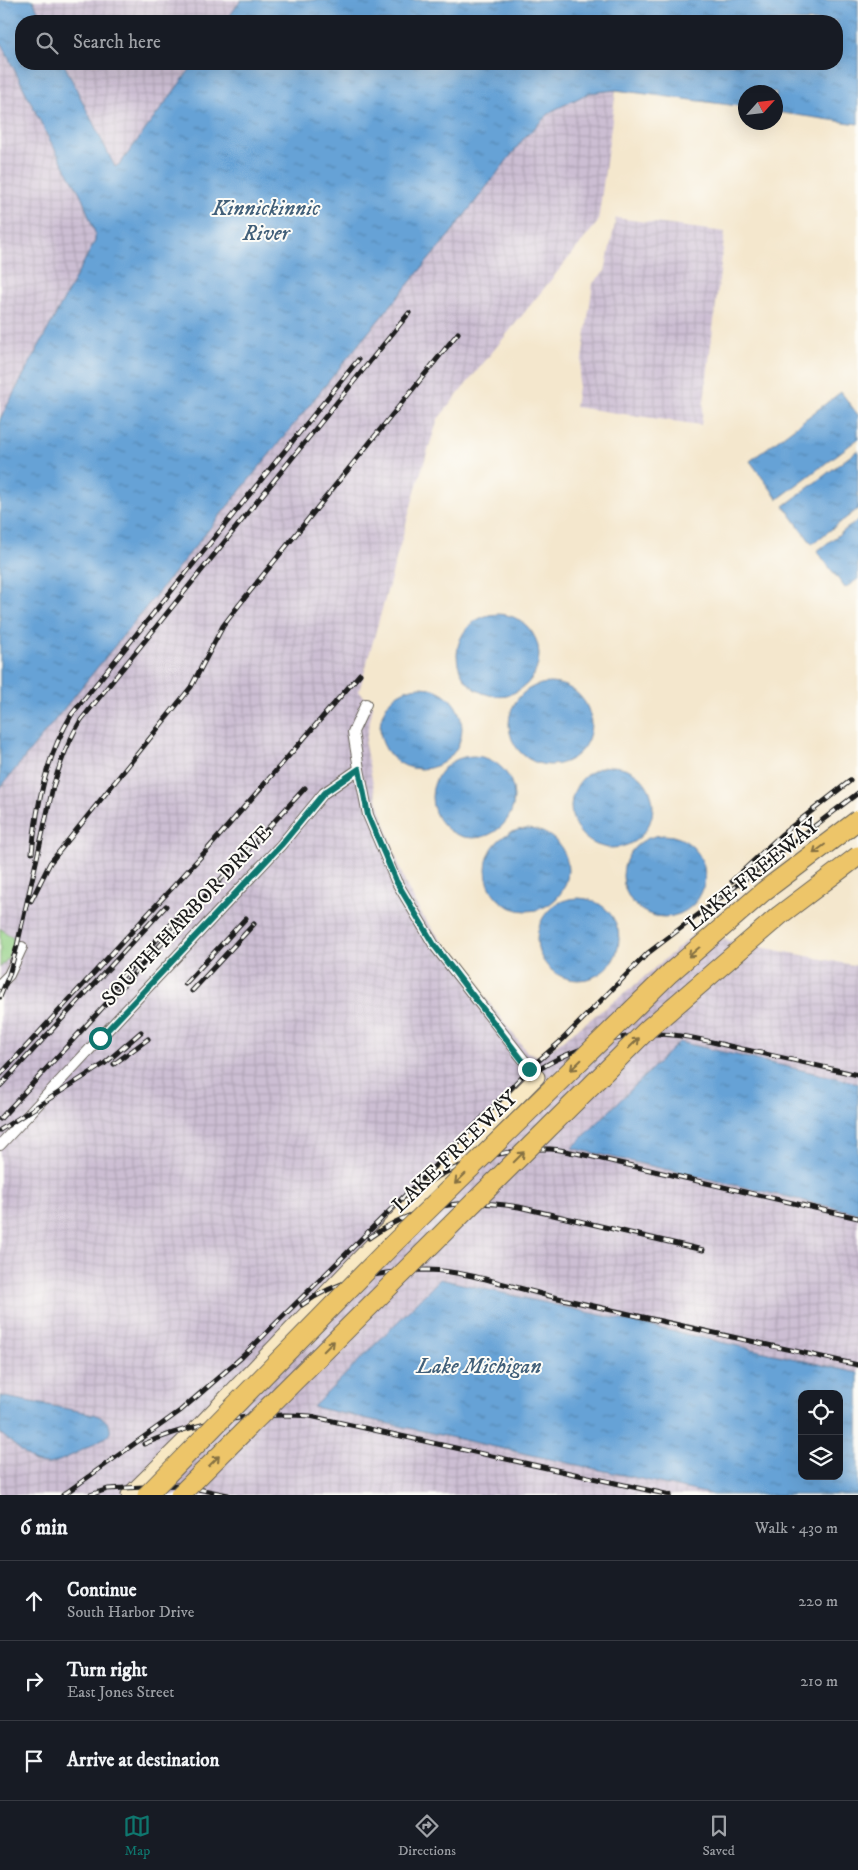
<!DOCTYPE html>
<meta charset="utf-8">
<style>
:root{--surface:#171b24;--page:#242831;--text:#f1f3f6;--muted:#9ea1a6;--line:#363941;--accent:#0f766e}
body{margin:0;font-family:"IM FELL DW Pica",serif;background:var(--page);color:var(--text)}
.controls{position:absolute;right:15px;bottom:15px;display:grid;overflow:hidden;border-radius:10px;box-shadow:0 5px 20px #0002}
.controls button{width:45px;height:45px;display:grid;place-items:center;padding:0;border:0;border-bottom:1px solid var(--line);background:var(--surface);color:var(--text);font:25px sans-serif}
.compass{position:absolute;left:738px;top:85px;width:45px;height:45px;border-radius:50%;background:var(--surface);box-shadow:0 5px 20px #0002;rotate:63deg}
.stop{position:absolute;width:15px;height:15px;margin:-11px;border:4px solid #0f766e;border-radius:50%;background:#fff}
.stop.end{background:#0f766e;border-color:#fff;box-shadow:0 1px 5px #0008}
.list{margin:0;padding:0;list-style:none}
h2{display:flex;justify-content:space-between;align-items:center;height:65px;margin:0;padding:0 20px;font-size:21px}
h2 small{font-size:16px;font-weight:400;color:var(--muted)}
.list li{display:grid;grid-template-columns:32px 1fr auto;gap:15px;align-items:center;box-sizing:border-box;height:80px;padding:0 20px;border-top:1px solid var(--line)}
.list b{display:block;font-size:19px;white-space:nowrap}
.list p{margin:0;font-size:16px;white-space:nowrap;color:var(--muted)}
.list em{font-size:16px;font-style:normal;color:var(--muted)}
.icon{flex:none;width:28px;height:28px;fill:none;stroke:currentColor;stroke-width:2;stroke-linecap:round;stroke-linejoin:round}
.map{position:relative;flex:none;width:858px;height:1495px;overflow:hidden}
.search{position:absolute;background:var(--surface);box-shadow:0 5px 20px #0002;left:15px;right:15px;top:15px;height:55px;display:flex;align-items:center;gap:12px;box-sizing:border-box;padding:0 18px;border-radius:20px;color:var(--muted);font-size:19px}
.sheet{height:305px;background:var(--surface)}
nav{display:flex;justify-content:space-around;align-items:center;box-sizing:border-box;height:70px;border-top:1px solid var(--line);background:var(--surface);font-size:14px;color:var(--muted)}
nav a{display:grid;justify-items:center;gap:2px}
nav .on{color:var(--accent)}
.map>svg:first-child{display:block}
.industrial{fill:url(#industrial-grid)}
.park{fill:#92cf84;stroke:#577650}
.water{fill:url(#water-ripples);stroke:#415f79;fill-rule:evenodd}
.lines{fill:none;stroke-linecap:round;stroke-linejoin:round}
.street-casing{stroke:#68635a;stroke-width:12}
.secondary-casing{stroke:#68635a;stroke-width:17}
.street{stroke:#fff;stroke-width:10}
.secondary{stroke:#f8e8c3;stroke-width:15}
.rail-casing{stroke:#1c1c1c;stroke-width:5}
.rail{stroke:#fdfcf7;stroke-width:3;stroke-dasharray:9;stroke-linecap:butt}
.highway-bridge-casing{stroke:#68635a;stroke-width:21;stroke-linecap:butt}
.highway-bridge{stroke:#edc569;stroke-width:19}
.oneway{stroke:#847042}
.route{stroke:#0f766e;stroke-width:6}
.labels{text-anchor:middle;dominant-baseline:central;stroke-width:4;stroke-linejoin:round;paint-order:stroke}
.street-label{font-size:21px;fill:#1c1c1c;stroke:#fdfcf7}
.water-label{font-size:22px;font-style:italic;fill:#415f79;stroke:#fdfcf7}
</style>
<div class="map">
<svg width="858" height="1495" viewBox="0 0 858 1495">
<defs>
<pattern id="industrial-grid" width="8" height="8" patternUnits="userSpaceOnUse" patternTransform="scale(1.25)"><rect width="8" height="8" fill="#ccbed3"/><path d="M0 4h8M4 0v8" fill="none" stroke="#afa3b5"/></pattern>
<pattern id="water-ripples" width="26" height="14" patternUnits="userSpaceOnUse" patternTransform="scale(1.25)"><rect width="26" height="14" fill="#66a2d6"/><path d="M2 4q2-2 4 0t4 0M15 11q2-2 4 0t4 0" fill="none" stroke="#5383ad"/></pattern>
</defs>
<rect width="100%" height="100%" fill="#fdfcf7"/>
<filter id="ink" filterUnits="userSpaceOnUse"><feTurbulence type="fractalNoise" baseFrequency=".02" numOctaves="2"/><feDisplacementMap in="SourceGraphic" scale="10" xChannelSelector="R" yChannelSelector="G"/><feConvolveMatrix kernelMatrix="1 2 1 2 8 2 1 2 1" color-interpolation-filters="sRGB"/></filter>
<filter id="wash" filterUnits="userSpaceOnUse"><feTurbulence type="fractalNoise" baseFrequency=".0096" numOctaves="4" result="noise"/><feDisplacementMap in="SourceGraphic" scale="20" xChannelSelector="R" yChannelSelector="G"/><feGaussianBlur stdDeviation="1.12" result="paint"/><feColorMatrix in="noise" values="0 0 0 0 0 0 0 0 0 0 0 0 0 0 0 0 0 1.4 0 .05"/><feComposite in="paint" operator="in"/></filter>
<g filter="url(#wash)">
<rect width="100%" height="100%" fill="#f4e7cd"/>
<!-- industrial -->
<path class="industrial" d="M33,0H241L226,21H43Z
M0,41L49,139L81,195L95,233V241L0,419Z
M64,64H194L120,164L115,167Z
M616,90L598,222L438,419L419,478L359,691L373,706L365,745L375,793L405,883L422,915L527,1052L540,1057L629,990L694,934L858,966V1083L679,1042L573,1148L858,1213V1373L440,1279L314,1407L714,1495H0V788L362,340L451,233L525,136L552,110L589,93Z
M616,218L725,232L701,425L575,407L593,283L605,271Z"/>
<!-- park -->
<path class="park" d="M0,928L15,940L8,958L0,968Z"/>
<!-- water -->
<path class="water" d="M0,0H33L43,21H21V64H64L115,167L120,164L194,64H837V21H226L241,0H858V124L776,112V92H746L745,107L616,90L589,93L552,111L525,137L451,233L362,340L0,788V419L95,241V233L81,195L49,139L0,41Z
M841,392L858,415V439L778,499L750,461Z
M858,450V509L812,544L784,506Z
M858,520V579L845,588L817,551Z
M457 655a41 41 0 1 1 82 0a41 41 0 1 1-82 0Z
M509 724a41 41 0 1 1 82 0a41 41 0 1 1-82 0Z
M380 728a41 41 0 1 1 82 0a41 41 0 1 1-82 0Z
M432 797a41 41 0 1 1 82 0a41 41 0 1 1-82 0Z
M571 807a41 41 0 1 1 82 0a41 41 0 1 1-82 0Z
M486 870a41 41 0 1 1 82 0a41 41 0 1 1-82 0Z
M623 876a41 41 0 1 1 82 0a41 41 0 1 1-82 0Z
M537 939a41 41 0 1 1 82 0a41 41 0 1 1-82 0Z
M679,1042L858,1083V1213L572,1148Z
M440,1279L858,1373V1495H714L313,1407ZM802,1394H839V1476H802Z
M0,1396L94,1414C103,1418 112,1422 110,1433C103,1441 59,1463 49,1464C43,1464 38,1463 33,1461L0,1433Z"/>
</g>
<g filter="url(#ink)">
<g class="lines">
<defs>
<path id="street" d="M366,704L353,732L359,769L368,815L396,881L434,945L537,1077
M0,984L9,975L22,947
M0,1145L281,845L324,793L359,769"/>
<path id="secondary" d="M129,1495L201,1424L426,1189L537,1077"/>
</defs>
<!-- street casing -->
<use href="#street" class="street-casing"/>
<!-- secondary casing -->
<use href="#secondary" class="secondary-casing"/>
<!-- street -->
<use href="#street" class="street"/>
<!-- secondary -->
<use href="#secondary" class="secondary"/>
<defs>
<path id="rail" d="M32,853C37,803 46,757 72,714L358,360
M732,881L781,835L850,781
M31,901L50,863L191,687L223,626L239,605L458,333
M185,984L246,918
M192,991L254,924
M107,993L177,918
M0,997L9,975L17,946L53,787C60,763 68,741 81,720L409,313
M114,1064L148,1039
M0,1075L206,851L360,674
M530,1076C560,1052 621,1033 659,1034C688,1035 715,1043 742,1049C781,1057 819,1066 858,1075
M0,1086L166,906
M0,1119L305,788
M0,1130L104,1064L141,1032
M418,1188C456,1163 504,1148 550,1149C558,1149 568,1152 576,1153L858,1218
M369,1238C417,1204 462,1198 519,1207L703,1250
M302,1305C338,1279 385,1270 428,1270C469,1271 517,1289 558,1298C658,1321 758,1343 858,1365
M144,1444C196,1422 253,1412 310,1416L670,1495
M63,1495L180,1411L242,1357L470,1131L529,1069L560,1042L648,953L858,793
M90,1495L108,1489L178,1485L228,1495"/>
</defs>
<!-- rail casing -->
<use href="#rail" class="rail-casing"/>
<!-- rail -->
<use href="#rail" class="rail"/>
<defs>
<path id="highway-bridge" d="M147,1495L390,1247L670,973L764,891L858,820
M180,1495L648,1029L780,915L858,856"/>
</defs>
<!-- highway-bridge casing -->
<use href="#highway-bridge" class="highway-bridge-casing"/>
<!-- highway-bridge -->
<use href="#highway-bridge" class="highway-bridge"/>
</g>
<!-- one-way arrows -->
<defs><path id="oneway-shaft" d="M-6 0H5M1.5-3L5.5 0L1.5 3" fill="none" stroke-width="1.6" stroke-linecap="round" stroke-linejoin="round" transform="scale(1.25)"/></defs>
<g class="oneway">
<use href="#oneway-shaft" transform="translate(819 849) rotate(143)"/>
<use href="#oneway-shaft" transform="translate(694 952) rotate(139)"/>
<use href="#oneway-shaft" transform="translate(634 1043) rotate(-45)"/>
<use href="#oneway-shaft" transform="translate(576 1065) rotate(136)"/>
<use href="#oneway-shaft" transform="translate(519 1157) rotate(-45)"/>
<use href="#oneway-shaft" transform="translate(460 1179) rotate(136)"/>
<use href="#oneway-shaft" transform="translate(329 1346) rotate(-45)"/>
<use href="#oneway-shaft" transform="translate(214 1461) rotate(-45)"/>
</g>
</g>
<g class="lines" filter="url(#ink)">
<!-- route -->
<path class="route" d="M100,1038L281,845L324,793L359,769L368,815L396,881L434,945L529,1069"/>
</g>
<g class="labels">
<!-- street labels -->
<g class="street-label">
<text transform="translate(753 875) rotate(-39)">LAKE FREEWAY</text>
<text transform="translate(187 916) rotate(-47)">SOUTH HARBOR DRIVE</text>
<text transform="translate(455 1152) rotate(-44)">LAKE FREEWAY</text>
</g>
<!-- water labels -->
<g class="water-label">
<text x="266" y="208">Kinnickinnic<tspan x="266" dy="25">River</tspan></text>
<text x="479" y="1366">Lake Michigan</text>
</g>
</g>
</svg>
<div class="controls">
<button><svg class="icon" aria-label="locate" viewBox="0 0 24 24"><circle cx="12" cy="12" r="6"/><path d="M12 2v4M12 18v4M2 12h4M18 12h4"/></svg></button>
<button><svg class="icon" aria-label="layers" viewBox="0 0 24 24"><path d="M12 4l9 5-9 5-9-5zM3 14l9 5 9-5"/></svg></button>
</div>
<svg class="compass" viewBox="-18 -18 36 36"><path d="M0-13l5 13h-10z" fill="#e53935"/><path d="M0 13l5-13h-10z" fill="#9ea1a6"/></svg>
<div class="stop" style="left:100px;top:1038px"></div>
<div class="stop end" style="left:529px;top:1069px"></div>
<div class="search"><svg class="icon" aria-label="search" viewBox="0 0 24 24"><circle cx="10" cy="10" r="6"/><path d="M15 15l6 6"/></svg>Search here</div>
</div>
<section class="sheet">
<h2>6 min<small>Walk · 430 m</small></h2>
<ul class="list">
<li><svg class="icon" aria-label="ahead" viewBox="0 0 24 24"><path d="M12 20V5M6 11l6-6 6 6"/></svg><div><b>Continue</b><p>South Harbor Drive</p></div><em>220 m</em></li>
<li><svg class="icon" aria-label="right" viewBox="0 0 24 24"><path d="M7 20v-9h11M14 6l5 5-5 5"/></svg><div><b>Turn right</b><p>East Jones Street</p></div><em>210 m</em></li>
<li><svg class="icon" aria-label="arrive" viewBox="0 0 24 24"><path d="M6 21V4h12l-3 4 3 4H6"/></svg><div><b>Arrive at destination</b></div></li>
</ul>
</section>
<nav>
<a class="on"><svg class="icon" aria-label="map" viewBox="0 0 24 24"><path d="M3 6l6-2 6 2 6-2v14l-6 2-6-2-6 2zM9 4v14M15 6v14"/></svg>Map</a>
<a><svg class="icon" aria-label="directions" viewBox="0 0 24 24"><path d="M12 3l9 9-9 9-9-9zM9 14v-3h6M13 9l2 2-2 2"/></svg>Directions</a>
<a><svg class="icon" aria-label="saved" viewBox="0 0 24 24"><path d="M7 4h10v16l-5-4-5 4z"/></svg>Saved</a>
</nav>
